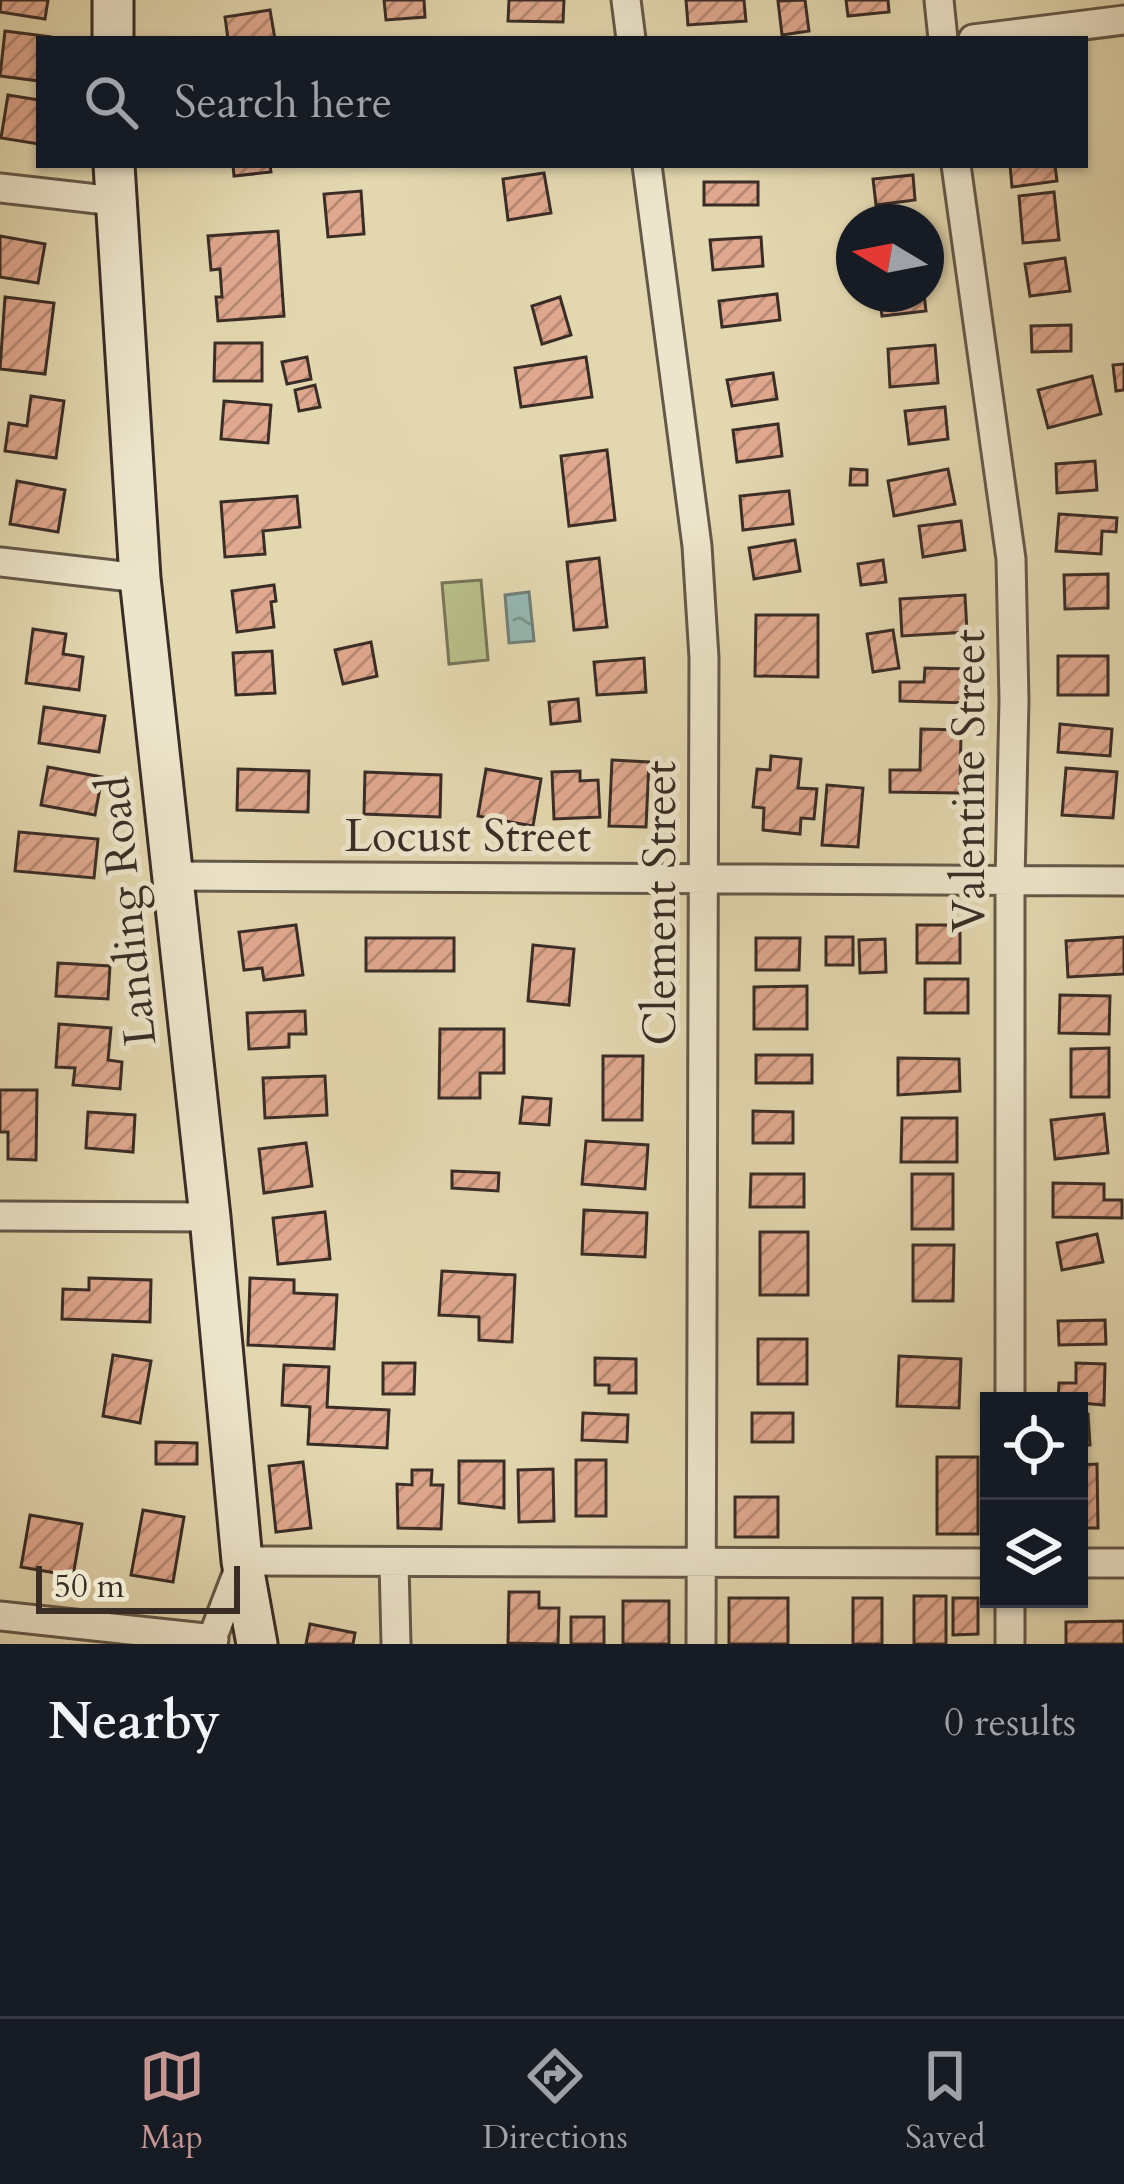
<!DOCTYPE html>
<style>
:root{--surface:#171b24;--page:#242831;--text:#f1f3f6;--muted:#9ea1a6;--line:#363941;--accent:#c59692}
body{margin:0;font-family:Cardo,serif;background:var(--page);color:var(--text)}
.controls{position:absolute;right:36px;bottom:36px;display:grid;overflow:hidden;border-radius:0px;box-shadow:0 3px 9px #0004}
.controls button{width:108px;height:108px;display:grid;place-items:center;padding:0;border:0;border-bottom:3px solid var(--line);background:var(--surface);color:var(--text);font:60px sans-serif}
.compass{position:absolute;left:836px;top:204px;width:108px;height:108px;border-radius:50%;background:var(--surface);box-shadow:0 3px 9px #0004;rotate:280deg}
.scale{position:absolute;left:36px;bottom:30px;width:204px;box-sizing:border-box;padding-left:12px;border:6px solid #392d26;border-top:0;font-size:33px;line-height:42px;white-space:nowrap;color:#392d26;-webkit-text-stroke:9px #ede5cb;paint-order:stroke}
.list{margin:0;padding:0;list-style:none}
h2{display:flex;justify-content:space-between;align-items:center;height:156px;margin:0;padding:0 48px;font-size:51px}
h2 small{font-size:39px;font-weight:400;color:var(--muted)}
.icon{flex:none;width:66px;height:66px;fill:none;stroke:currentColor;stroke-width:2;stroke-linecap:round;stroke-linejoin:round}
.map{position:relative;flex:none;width:1124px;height:1644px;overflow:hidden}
.search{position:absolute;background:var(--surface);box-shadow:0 3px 9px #0004;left:36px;right:36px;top:36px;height:132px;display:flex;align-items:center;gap:30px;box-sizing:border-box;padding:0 42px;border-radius:0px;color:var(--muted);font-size:45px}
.sheet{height:372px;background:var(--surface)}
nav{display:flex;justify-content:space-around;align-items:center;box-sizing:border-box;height:168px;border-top:3px solid var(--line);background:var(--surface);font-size:33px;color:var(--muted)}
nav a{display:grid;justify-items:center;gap:6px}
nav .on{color:var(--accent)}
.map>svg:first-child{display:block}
.pitch{fill:#b7bd88;stroke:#787557;stroke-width:3}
.water{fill:url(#water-ripples);stroke:#71807a;stroke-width:3}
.building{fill:url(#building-hatch);stroke:#392d26;stroke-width:3}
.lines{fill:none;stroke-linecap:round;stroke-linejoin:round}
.street-casing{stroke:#645848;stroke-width:33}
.secondary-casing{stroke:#392d26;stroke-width:45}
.street{stroke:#ede5cb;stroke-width:27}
.secondary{stroke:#ede5cb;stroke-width:39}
.labels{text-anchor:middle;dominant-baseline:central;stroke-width:10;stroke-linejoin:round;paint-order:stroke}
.street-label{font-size:45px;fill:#392d26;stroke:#ede5cb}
</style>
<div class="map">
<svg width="1124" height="1644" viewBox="0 0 1124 1644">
<defs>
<pattern id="water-ripples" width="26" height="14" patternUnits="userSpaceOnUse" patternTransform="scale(3)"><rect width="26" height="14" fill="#96b8b2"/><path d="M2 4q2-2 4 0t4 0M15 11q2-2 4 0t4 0" fill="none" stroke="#7b9691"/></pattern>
<pattern id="building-hatch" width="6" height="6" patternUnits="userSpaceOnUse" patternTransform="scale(3)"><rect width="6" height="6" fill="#e0a88e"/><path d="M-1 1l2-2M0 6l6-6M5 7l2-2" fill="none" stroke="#b78974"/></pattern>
</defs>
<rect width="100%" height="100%" fill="#e3d7af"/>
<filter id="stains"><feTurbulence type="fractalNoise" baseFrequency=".00167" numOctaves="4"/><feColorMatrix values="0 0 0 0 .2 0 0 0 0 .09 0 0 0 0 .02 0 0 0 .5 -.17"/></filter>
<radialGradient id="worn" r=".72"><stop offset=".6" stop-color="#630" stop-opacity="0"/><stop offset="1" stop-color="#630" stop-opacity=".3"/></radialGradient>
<!-- pitch -->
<path class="pitch" d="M481,580L488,660L449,664L442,583Z"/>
<!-- water -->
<path class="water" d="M529,592L534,641L509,643L505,595Z"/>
<!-- building -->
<path class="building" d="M1,0H48L45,19L0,12Z
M384,0H424L425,17L386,20Z
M509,0H564L563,22L508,21Z
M686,0H744L746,21L688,25Z
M805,0L809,31L782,35L778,1Z
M846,0H888L889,12L848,16Z
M270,10L275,39H228L225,17Z
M5,31L52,37L39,39V81L0,76Z
M8,95L39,100V144L1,138Z
M233,165H270L271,172L234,176Z
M1010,165H1055L1057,181L1012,187Z
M544,173L551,213L508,220L503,179Z
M913,175L915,200L876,205L873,179Z
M704,182H758V205H704Z
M361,191L364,234L328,237L324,194Z
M1054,192L1059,240L1023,243L1019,196Z
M278,231L284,316L218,321L216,297H222L220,269L211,270L208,236Z
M0,236L45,244L38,283L0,277Z
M761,237L763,266L713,270L710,240Z
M1065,258L1070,291L1030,296L1025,264Z
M777,294L780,320L722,327L719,301Z
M879,294H924L926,311L882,316Z
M5,297L54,303L45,374L0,369Z
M560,297L571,335L542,344L532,306Z
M1071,325V351L1032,352L1031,326Z
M215,343H262V381H214Z
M935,345L938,383L890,387L888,349Z
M307,357L311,379L287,384L282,362Z
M586,357L592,397L521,407L515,368Z
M1124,364V390L1116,391L1113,365Z
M773,373L777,399L732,406L727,380Z
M1092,376L1101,414L1048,428L1038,390Z
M315,385L320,407L299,411L295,390Z
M31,396L64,401L56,458L5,451L9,423L27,426Z
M224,401L271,405L268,443L221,439Z
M945,407L948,439L909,444L905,411Z
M778,424L782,456L737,462L733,430Z
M607,450L615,520L569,526L561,456Z
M1095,461L1097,490L1057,493L1056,464Z
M851,469L867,470V485H850Z
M948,469L955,504L894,516L888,481Z
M17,481L65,490L58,532L10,524Z
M789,491L793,524L743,530L740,496Z
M297,496L300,527L263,531L265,554L225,557L221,502Z
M1059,514L1117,518L1116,532L1102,531L1101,554L1056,551Z
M961,521L965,550L923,557L919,526Z
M795,540L800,571L754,579L749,548Z
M599,558L607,627L574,630L567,562Z
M883,560L886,582L861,585L858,564Z
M1108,574V608L1065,609L1064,575Z
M274,585L276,601L271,602L274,627L237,632L232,591Z
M965,595L967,632L902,636L900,599Z
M756,615H818V677L755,676Z
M33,629L66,634L63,654L83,657L79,690L26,683Z
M893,630L899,668L873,672L867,634Z
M371,642L377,676L343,684L335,650Z
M272,651L275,693L236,695L233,653Z
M1058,656H1108V695H1058Z
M644,658L646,692L597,695L594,662Z
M925,668L968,669V703L900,701V682H924Z
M578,699L580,721L551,724L549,702Z
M44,707L105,716L99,752L39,743Z
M1060,724L1112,729L1110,756L1058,752Z
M921,729L961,730L960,793L890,792V770H920Z
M771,756L801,759L798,788L817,789L814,819L801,818L800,834L763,830L764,808L753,807L757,769L770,770Z
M612,760L649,762L646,827L609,826Z
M48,767L102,777L95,815L41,805Z
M1066,768L1117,772L1113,818L1062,815Z
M238,769L309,771L308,812L237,810Z
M486,769L541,779L533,826L478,816Z
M580,771V781L598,780L600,817L554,819L552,772Z
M365,772L441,775L440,817L364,814Z
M827,785L863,788L858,847L822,845Z
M19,832L98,839L94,878L15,871Z
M296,925L303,975L264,980L262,968L244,970L239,932Z
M917,925H960V963H917Z
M826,937H853V965H826Z
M1124,937V974L1068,977L1066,941Z
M366,938H454V971H366Z
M756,938H800L799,970H756Z
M885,939L886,972L860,973L859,940Z
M533,945L574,949L569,1005L528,1001Z
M58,963L110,966L108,999L56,996Z
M925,979H968V1013H925Z
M807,986V1029H754V987Z
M1060,995L1110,996L1109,1034L1059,1033Z
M305,1011L306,1034H289V1047L249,1049L247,1013Z
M59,1024L111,1028L108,1060L122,1062L120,1089L73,1085L75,1068L56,1067Z
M440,1029H504V1073H480V1098H439Z
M1109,1048V1097H1071V1049Z
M756,1055H812V1083H756Z
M603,1056H643L642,1120H603Z
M898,1058L959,1059L960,1091L898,1095Z
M325,1076L327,1115L265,1118L263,1078Z
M0,1090H37L36,1160L8,1159V1132H0Z
M523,1097L551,1099L549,1125L520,1123Z
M753,1111L793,1112V1143H753Z
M88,1112L135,1115L133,1152L86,1148Z
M1104,1114L1108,1153L1055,1159L1051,1120Z
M902,1118H957V1162H901Z
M586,1141L648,1145L645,1189L582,1184Z
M306,1143L312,1186L264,1193L259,1149Z
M452,1171L499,1173L498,1191L452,1188Z
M751,1174H804V1207H750Z
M912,1174H953V1229H912Z
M1053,1183L1104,1184V1200H1122V1218L1053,1217Z
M584,1210L647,1213L645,1257L582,1254Z
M325,1212L330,1259L278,1264L273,1218Z
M760,1232H808V1295H760Z
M1097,1234L1103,1262L1062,1270L1057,1243Z
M913,1245H954L953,1301H913Z
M442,1271L515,1275L512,1342L479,1340V1317L439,1315Z
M89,1278L151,1280L150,1322L62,1319L63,1289L89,1290Z
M250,1278L294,1280V1293L337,1295L334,1349L248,1345Z
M1105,1320L1106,1344L1059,1345L1058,1321Z
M758,1339H807V1384H758Z
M113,1355L151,1361L140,1423L103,1416Z
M899,1356L961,1359L959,1408L897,1406Z
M595,1358L636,1359V1393H609V1385H595Z
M383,1363H415L414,1394H383Z
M1076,1363L1105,1364L1104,1405L1058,1401L1059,1383H1076Z
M284,1365L329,1367L327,1407L389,1410L387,1448L308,1444L310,1407L282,1405Z
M583,1413L628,1415L627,1442L582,1440Z
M752,1413H793V1442H752Z
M1079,1414H1088L1090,1445L1079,1446Z
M156,1442L197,1443V1464H156Z
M937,1457H978V1534H937Z
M576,1460H606V1516H576Z
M459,1461H504V1508L459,1503Z
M303,1462L311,1528L276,1532L269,1466Z
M1097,1464L1098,1528H1079V1465Z
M553,1469L554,1521L519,1522L518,1470Z
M412,1470H432L431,1485H443L441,1529L398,1528L397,1484L412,1485Z
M735,1497H778V1537H735Z
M143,1510L184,1517L173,1582L131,1575Z
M30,1515L82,1524L73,1576L21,1567Z
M509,1592H539V1608H559L558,1644L508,1643Z
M914,1596H946V1644H914Z
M729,1598H788V1644H729Z
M853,1598H882V1644H853Z
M953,1598H978V1634L953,1635Z
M623,1601H669V1644H623Z
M571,1617H604V1644H571Z
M1124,1621V1644H1066V1622Z
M310,1624L355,1633L353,1644H306Z"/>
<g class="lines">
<defs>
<path id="street" d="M626,0L631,39
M939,0L943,39
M973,39L1124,20
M647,165L697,546L704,658L701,1644
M956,165L1011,559L1014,701L1010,881V1401
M0,188L115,201
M0,562L140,578
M171,876L1124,881
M0,1216L210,1217
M1079,1563H1124
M394,1564L396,1644
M0,1616L214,1639
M210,1644L242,1561L989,1563
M1010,1644V1599"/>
<path id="secondary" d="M113,0V39
M114,165L140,578L210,1217L242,1561L257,1644"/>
</defs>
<!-- street casing -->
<use href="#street" class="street-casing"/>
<!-- secondary casing -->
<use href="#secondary" class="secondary-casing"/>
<!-- street -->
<use href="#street" class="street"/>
<!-- secondary -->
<use href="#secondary" class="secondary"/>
</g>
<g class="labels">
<!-- street labels -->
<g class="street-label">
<text transform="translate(969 781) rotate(-90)">Valentine Street</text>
<text x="468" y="836">Locust Street</text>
<text transform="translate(660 903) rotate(-90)">Clement Street</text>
<text transform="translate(127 911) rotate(-96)">Landing Road</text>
</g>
</g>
<rect width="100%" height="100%" filter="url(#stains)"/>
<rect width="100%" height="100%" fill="url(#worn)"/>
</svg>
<div class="controls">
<button><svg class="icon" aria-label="locate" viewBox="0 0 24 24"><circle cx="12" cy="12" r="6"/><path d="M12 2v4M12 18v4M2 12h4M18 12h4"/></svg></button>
<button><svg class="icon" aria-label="layers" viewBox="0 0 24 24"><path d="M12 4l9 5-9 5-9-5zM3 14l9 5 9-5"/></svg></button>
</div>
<svg class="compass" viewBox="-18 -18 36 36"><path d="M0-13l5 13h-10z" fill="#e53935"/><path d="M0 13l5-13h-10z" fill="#9ea1a6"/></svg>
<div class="scale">50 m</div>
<div class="search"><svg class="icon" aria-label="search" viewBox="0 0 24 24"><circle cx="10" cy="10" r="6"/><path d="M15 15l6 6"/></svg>Search here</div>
</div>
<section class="sheet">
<h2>Nearby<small>0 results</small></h2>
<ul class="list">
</ul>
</section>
<nav>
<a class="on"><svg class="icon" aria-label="map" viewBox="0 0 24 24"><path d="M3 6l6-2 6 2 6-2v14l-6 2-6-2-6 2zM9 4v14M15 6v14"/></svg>Map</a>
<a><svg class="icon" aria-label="directions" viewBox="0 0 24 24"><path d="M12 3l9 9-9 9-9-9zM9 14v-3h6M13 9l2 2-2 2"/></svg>Directions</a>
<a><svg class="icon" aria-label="saved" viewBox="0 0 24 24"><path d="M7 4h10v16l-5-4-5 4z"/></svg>Saved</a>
</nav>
